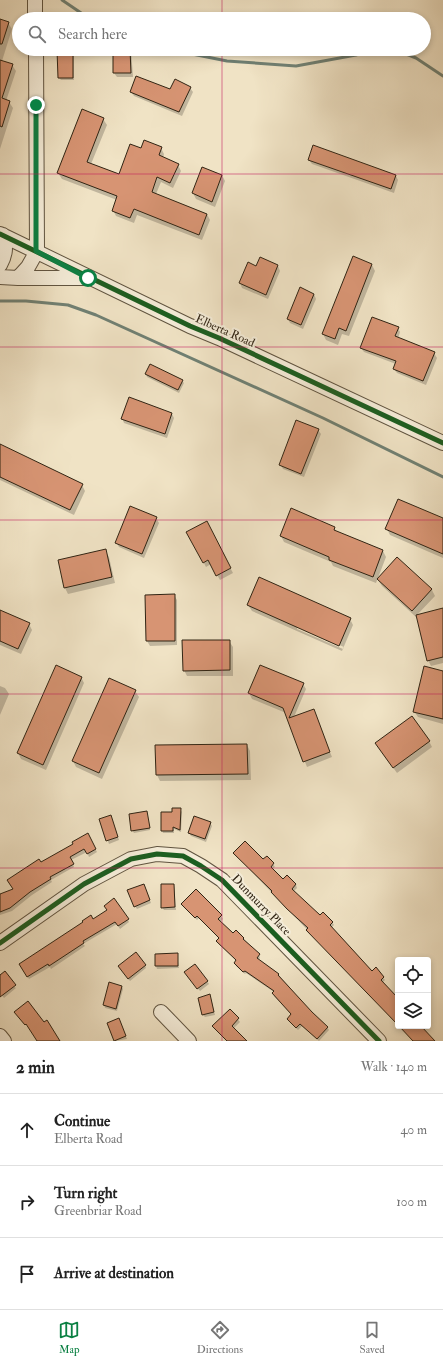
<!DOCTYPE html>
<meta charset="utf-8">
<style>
:root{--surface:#fff;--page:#f6f6f6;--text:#222;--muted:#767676;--line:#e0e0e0;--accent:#0b8043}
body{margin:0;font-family:"IM FELL Double Pica",serif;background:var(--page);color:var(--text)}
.controls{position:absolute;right:12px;bottom:12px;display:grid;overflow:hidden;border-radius:4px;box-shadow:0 2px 6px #0003}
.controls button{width:36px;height:36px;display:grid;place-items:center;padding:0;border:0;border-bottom:1px solid var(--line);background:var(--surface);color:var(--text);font:20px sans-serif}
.stop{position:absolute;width:12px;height:12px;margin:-9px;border:3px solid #0b8043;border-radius:50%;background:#fff}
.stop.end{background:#0b8043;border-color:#fff;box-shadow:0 1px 4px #0008}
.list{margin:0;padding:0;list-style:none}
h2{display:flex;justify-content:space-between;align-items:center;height:52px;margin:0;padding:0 16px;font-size:17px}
h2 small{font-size:13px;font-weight:400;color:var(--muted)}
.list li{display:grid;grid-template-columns:26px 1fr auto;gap:12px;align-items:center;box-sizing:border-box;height:72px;padding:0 16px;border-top:1px solid var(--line)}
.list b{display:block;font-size:15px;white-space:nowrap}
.list p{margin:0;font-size:13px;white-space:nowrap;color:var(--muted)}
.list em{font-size:13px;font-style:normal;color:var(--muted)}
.icon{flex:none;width:22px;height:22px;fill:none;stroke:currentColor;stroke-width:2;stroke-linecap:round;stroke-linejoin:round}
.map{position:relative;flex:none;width:443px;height:1041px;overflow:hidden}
.search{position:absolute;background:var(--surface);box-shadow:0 2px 6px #0003;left:12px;right:12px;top:12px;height:44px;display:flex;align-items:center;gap:10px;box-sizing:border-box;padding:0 14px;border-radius:22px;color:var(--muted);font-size:15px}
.sheet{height:268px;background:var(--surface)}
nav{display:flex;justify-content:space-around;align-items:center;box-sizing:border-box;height:56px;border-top:1px solid var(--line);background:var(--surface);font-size:11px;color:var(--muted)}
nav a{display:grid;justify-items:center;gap:2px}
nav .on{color:var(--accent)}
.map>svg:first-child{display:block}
.shadow{fill:#0003;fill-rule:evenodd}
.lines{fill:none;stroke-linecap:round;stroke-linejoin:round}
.stream{stroke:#708073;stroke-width:3}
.building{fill:#d79473;stroke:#302413}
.minor-casing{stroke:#605440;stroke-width:16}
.minor{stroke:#f5edd9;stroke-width:14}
.cycleway-casing{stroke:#f5edd9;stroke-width:8}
.cycleway{stroke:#1b5e20;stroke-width:5}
.route{stroke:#0b8043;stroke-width:5}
.grid{fill:none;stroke:#c2185b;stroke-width:1;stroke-opacity:0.55}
.labels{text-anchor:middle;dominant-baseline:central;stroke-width:4;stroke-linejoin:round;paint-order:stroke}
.street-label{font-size:12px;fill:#302413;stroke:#f5edd9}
</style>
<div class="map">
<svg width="443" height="1041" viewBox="0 0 443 1041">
<rect width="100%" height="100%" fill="#f0e3c5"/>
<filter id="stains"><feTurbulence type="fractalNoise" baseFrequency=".005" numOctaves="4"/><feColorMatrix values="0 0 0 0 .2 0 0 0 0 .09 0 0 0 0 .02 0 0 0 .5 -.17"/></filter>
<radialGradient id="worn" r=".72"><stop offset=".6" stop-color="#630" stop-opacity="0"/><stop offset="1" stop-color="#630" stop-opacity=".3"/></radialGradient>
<!-- shadow -->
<path class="shadow" d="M0,20L8,23L12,29L2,61L12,65L16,71L6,101L9,102L13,108L0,149Z
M114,49H131L133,77H117L114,73Z
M72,50L74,53V80H61L59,78Z
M190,88L193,92L182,116L134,96L131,92Z
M103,119L107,125L91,164L119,175L161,148L164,154L163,158L178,165L181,171L173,188L161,182L156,194L207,214L210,220L202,240L137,215L134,223L116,216L113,210L117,200L62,179L58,173Z
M314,147L396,176L398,180L394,193L312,164L309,160Z
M222,175L225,181L215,207L196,199L193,193Z
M372,265L375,271L349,336L342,334L338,345L326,340L323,334Z
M278,266L280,271L268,299L242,288L240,283L256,267Z
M314,294L316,299L303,329L290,323L288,319Z
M398,328L400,332L398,339L434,353L437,358L426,385L397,373L394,369L396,364L364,352L361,348Z
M146,374L182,381L184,383L179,393L147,377Z
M172,414L174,418L167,438L124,423L122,418Z
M318,430L321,434L304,477L283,469L280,464Z
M0,445L82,485L85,491L74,515L0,480Z
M156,518L159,523L144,558L119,547L116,542Z
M443,520V558L390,535L387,529Z
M206,522L233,573L220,580L211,564L206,567L188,532Z
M334,528L337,532L383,551L386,557L376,583L333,566L331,562L284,542L281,536Z
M105,551L109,557L115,583L68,594L65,588Z
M397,558L432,590L435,596L417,615L443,609V663L431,666L428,660L417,616L416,617L382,586L378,580Z
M174,595L177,600V645L150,646L147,641L146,596Z
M248,605L350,619L353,625L342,651L252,611ZM297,627L344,647L343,649L297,629Z
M0,611L29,624L32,630L21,654L0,645Z
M229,641L233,647V676H187L184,670Z
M443,672V724L418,717L414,711Z
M81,677L84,683L46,770L21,759L18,753Z
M303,684L306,689L294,717L313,710L332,757L307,767L286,713L252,699L249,693Z
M0,686L5,688L9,694L0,715Z
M135,691L139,697L102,779L76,767L73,761Z
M429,741L432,747L397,773L376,744Z
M247,745L250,751L251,780L160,781L157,775Z
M180,809L182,812L181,832L174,829V833H163L162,830L173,813Z
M146,812L150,830L134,833L132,830Z
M100,819H112L119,840L109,844Z
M210,823L212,826L206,842L191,836L189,833Z
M87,835L97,852L89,857L87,852L71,860L74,867L51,880L52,882L32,895L12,911L0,915V895L14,890L40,863L74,845Z
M235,854L273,864L275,867L272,869L283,880L287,877L296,885L297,888L293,892L320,917L332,922L334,925L331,928L372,973L376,969L385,980L382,983L398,999V1025Z
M174,885L176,910H164L162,907Z
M145,888L151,903L137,909L135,906Z
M196,891L221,916L223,919L220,922L233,934L236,931L244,939L259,955L260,958L258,960L278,974L311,1012L327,1027L329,1030L319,1041L302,1026L298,1030L289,1021L292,1015L274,996V992L246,973L245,974L236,966L235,963L237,961L219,944L220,939L199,918L197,920L184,907L182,904Z
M108,911L128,920L129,922L120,929L117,924L83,944L85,946L51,969L50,967L29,979L20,964Z
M177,954L179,968L157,969L156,966Z
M145,965L146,968L130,981L121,969Z
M187,975L207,981L209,984L200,991Z
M0,976L16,988L4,998L0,993Z
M122,987L123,989L117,1011L105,1008L104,1005Z
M211,998L215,1015L205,1017L203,1015Z
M230,1010L240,1022L233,1029L245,1041H227Z
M120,1022L127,1039L115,1041L108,1024Z"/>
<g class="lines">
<!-- stream -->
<path class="stream" d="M62,0L90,19
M167,49L227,61L296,66L356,55L372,49
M394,49L416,58L443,76
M0,301H26L68,305L96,315L323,418L443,477"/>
</g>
<!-- building -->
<path class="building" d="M0,19L9,22L2,44H0Z
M73,49V78H58L57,50Z
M113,49H130L131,73H113Z
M0,60L13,64L2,98L10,101L2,127L0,126Z
M136,76L170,89L175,79L191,87L179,112L130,92Z
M82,109L104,118L87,162L119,174L130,144L141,148L144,140L162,147L159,155L179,164L170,183L157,177L152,192L207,214L199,235L134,209L130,218L112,211L117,196L57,173Z
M313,145L396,175L391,189L308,160Z
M202,167L222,175L212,202L192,193Z
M353,256L372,264L346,331L339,328L335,339L322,334Z
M260,257L278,265L266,295L239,283L248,262L256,266Z
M300,287L314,294L301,325L287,319Z
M372,317L399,327L395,336L435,352L423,381L393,369L396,361L360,348Z
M150,364L183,380L178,390L145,374Z
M129,397L172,413L165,434L121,419Z
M296,420L319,429L301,474L279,465Z
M0,444L83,484L70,510L0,477Z
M398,499L443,518V554L385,529Z
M130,506L157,517L142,554L115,543Z
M291,508L335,527L334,530L383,550L373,577L329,560V557L280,536Z
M207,521L231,568L216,576L208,560L203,563L186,532Z
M106,549L112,577L64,588L58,560Z
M397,557L432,589L412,611L377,579Z
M259,577L351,618L339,646L247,605Z
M175,594V641H146L145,595Z
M443,608V657L427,661L416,615Z
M0,610L30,623L18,649L0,641Z
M182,640H230V670L183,671Z
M56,665L82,677L43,765L17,753Z
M260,665L304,683L289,718L314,709L330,752L303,762L283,708L248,693Z
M424,666L443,671V719L413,712Z
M109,678L136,690L99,773L72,761Z
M412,716L430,741L393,768L375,743Z
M247,744L248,774L156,775L155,745Z
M172,808H181L180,830L173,827V831H161V812H172Z
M147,811L150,828L131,831L129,814Z
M111,815L118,837L106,841L99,819Z
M194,816L211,822L205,839L188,833Z
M88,833L96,849L87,854L84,849L70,857L74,864L50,877L51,879L30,892L10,908L0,912V894L13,889L7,880L39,859L41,862L73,844L72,842Z
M245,841L263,859L267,856L274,863L271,867L283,879L287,875L296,884L292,889L320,915L323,912L333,922L330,925L372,971L376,967L384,977L381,980L398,998V1025L306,930L308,928L287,909L271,892L272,891L233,853Z
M144,884L150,900L134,907L127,890Z
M161,884H174L175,907L161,908Z
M196,889L222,915L218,919L233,933L236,930L244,938L243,939L260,954L257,958L279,974L278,975L312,1012L328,1027L317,1039L300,1024L296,1028L287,1019L291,1014L272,993L274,991L245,971L243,972L234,963L236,960L216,941L219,938L197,916L195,918L181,904Z
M114,898L129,919L118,926L115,922L83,941L84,943L49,966L48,964L27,977L19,964L83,922L82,921L91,915L93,919L107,910L104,906Z
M136,952L146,965L128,979L118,966Z
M178,953V966H155V954Z
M195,964L208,981L197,989L184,972Z
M5,971L16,985L0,997V975Z
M109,982L122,986L116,1009L103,1005Z
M210,994L214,1012L202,1015L198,998Z
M28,1001L44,1022L47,1020L60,1041H37L26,1024L25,1025L14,1012Z
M230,1009L239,1018L232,1026L247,1041H227L212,1026Z
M119,1018L126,1036L114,1041L107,1023Z
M399,1026H421L435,1041H413Z"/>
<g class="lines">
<defs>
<path id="minor" d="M35,0V19
M0,234L190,326L219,338L443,443
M0,265C6,254 6,247 3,235
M0,277L18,278L28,267L37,251L36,49
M18,278H85
M0,943L84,884L131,859L157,854L183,856L201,866L222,880L379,1041
M161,1012L189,1041
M0,1036L4,1041"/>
</defs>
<!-- minor casing -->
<use href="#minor" class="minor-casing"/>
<!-- minor -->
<use href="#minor" class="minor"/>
<defs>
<path id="cycleway" d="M0,234L190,326L219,338L443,443
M0,943L84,884L131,859L157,854L183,856L201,866L222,880L379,1041"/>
</defs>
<!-- cycleway casing -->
<use href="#cycleway" class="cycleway-casing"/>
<!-- cycleway -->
<use href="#cycleway" class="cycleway"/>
</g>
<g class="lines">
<!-- route -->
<path class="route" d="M36,105V251L88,278"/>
</g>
<!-- grid -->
<path class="grid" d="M222,0V19M222,49V1041M0,174H443M0,347H443M0,520H443M0,694H443M0,868H443"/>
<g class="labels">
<!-- street labels -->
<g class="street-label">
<text transform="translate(225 331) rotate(24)">Elberta Road</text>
<text transform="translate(261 905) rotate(46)">Dunmurry Place</text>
</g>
</g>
<rect width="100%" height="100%" filter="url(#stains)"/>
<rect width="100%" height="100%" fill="url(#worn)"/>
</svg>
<div class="controls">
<button><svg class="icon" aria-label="locate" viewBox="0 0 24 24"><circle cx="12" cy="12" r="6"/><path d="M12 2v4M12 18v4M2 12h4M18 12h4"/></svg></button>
<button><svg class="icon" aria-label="layers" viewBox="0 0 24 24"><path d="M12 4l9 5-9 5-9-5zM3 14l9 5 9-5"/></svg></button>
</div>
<div class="stop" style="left:88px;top:278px"></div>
<div class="stop end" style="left:36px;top:105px"></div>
<div class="search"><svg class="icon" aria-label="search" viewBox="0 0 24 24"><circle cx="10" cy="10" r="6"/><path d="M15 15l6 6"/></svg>Search here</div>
</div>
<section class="sheet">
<h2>2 min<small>Walk · 140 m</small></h2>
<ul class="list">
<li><svg class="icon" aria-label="ahead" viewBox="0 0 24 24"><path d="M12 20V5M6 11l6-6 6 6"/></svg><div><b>Continue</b><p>Elberta Road</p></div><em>40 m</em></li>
<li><svg class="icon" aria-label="right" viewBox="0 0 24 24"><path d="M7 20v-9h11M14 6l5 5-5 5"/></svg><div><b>Turn right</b><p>Greenbriar Road</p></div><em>100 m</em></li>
<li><svg class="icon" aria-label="arrive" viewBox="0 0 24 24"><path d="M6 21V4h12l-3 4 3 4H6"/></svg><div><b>Arrive at destination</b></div></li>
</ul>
</section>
<nav>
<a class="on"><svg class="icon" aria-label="map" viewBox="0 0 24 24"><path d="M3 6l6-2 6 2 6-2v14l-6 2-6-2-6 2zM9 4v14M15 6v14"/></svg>Map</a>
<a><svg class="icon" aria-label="directions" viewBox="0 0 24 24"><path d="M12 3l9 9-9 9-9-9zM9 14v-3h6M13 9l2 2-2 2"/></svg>Directions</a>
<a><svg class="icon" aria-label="saved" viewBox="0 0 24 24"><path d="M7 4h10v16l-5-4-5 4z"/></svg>Saved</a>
</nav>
